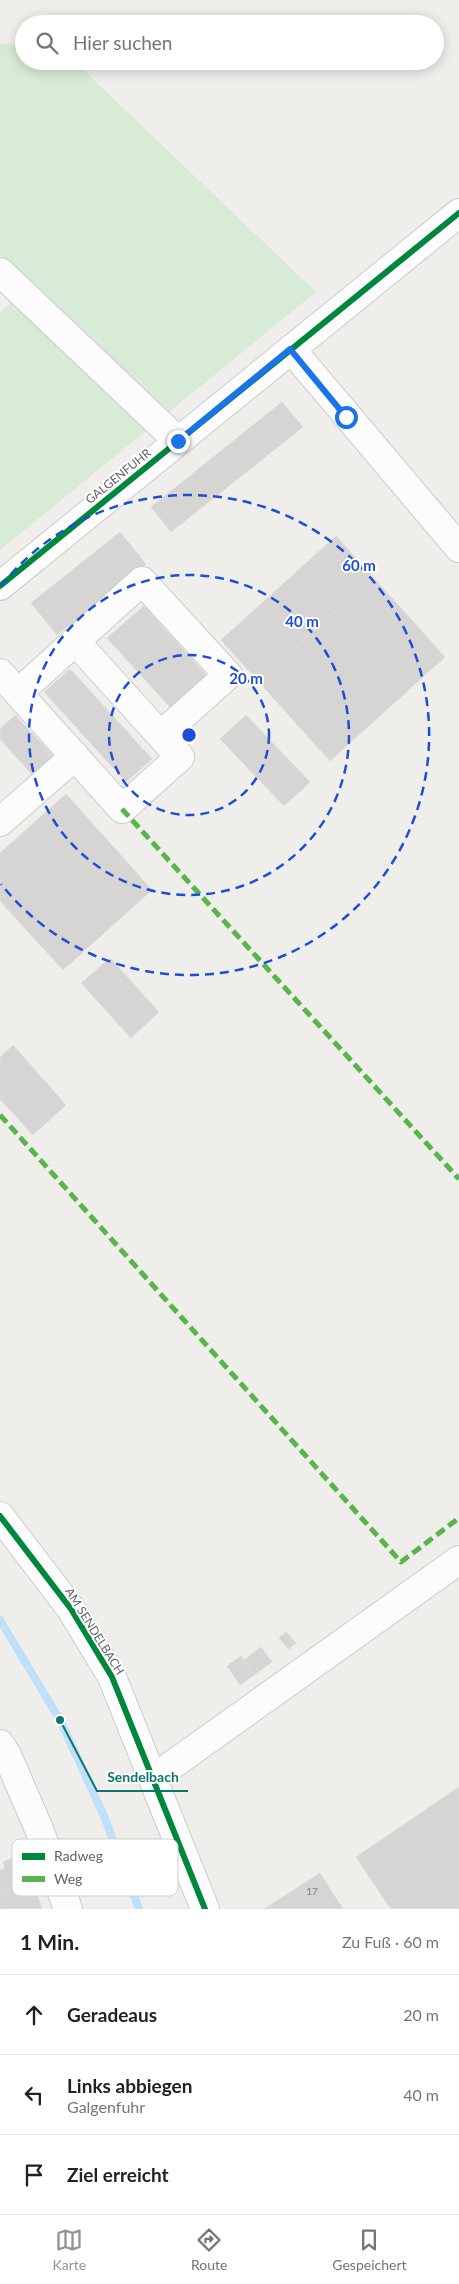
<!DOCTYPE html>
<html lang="de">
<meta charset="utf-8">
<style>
:root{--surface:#fff;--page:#f6f6f6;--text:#202124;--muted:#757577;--line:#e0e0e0;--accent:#919496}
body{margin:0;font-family:Lato,sans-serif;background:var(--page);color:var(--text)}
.stop{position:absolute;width:15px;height:15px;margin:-11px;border:4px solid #1a73e8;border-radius:50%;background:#fff}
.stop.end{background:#1a73e8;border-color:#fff;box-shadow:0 1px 5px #0008}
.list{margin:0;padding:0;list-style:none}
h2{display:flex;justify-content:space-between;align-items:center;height:65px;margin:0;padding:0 20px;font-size:21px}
h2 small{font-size:16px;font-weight:400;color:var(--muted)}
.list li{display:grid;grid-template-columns:32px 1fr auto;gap:15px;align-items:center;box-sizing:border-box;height:80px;padding:0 20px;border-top:1px solid var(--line)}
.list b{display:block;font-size:19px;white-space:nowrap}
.list p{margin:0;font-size:16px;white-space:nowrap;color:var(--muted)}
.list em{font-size:16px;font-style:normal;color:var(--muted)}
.icon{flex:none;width:28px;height:28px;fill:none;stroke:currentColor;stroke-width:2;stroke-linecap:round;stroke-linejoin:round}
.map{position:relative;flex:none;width:459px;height:1909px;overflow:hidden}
.search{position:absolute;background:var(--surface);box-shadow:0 2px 12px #0003;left:15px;right:15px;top:15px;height:55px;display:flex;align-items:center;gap:12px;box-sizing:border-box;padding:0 18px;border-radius:28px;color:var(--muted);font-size:19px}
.sheet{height:305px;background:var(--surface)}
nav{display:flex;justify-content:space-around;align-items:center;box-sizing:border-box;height:70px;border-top:1px solid var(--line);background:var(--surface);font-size:14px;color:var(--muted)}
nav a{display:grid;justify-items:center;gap:2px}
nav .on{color:var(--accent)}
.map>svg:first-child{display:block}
.green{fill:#d8ebd6}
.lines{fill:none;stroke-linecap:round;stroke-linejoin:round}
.stream{stroke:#bfe0f9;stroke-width:8}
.building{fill:#d6d5d3;stroke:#deddd9}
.minor-casing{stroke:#cbcccc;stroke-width:30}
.minor{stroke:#fdfcfc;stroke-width:28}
.quiet{stroke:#58b549;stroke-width:5;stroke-dasharray:10 5;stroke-linecap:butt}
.cycleway-casing{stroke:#fff;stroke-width:9}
.cycleway{stroke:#00873e;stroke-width:6}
.route{stroke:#1a73e8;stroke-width:6}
.ring{fill:none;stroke:#1d4ed8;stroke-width:2.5;stroke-dasharray:9 6}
.labels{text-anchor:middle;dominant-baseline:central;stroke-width:4;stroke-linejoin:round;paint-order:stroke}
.number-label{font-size:10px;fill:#7e8184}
.street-label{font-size:12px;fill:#5f6368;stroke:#fff}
.key{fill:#fff;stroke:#cfd0d2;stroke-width:1}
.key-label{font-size:14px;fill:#5f6368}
.centre{fill:#1d4ed8;stroke:#fff;stroke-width:2.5}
.ring-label{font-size:15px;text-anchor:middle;font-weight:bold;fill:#1d4ed8;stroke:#fff;stroke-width:4;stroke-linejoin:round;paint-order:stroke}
.leader{fill:none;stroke:#0f766e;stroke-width:2}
.callout-dot{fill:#0f766e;stroke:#fff;stroke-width:2}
.callout-label{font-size:14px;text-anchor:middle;font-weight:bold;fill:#0f766e;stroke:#fff;stroke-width:4;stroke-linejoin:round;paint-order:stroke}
</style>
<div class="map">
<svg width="459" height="1909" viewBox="0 0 459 1909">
<rect width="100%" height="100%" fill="#efeeea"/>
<!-- green -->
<path class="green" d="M0,43L24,46V61H74L316,292L0,550V312L31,286L0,254Z"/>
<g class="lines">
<!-- stream -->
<path class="stream" d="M0,1620L60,1720L104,1816L139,1909"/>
</g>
<!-- building -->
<path class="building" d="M282,402L303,427L171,532L151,507Z
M120,532L146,564L57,635L31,603Z
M336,536L373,577L258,681L221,640Z
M373,577L445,657L330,761L258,681Z
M144,606L206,675L170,707L107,638Z
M70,669L152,759L126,782L44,692Z
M15,715L59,762L38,781L0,739V729Z
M246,715L310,782L284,806L220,739Z
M66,794L152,890L63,970L0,901V853Z
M110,958L159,1012L131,1038L81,983Z
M13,1045L66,1105L33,1135L0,1099V1057Z
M286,1632L296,1643L289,1649L279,1638Z
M261,1647L272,1662L254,1675L244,1660Z
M241,1656L254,1675L240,1685L227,1666Z
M459,1787V1909H391L356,1857Z
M22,1855L32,1881L0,1893V1870L5,1868L3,1862Z
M320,1873L343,1909H264Z
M32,1881L42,1909H0V1893Z"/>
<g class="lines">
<defs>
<path id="minor" d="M0,272L178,441
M291,349L459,548
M0,586L459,213
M0,673L122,809L180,757L75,641
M18,693L142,581L228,675L161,735
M0,822L75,756
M0,1516L71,1609L112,1677L205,1909
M0,1744L7,1755L39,1829L68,1909
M154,1778L459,1560"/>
</defs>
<!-- minor casing -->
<use href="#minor" class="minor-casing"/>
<!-- minor -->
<use href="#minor" class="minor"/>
<!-- quiet -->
<path class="quiet" d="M122,809L459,1179
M0,1115L401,1562L459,1518"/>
<defs>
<path id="cycleway" d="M0,586L459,213
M0,1516L71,1609L112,1677L205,1909"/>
</defs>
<!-- cycleway casing -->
<use href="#cycleway" class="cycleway-casing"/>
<!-- cycleway -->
<use href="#cycleway" class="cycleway"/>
</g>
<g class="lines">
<!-- route -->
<path class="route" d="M178,441L290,349L346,417"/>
</g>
<!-- distance rings -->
<g class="ring">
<circle cx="189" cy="735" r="80"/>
<circle cx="189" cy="735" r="160"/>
<path d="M1 586A240 240 0 1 1 1 884"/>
</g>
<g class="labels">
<!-- number labels -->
<g class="number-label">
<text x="312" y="1891">17</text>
</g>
<!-- street labels -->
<g class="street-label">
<text transform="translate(118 476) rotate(-39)">GALGENFUHR</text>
<text transform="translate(95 1631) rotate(58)">AM SENDELBACH</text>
</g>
</g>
<!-- legend -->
<rect x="12" y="1839" width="166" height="57" rx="8" class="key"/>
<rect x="22" y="1853" width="23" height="7" fill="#00873e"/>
<rect x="22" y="1876" width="23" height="6" fill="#58b549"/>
<g class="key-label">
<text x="54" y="1861">Radweg</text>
<text x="54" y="1884">Weg</text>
</g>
<circle cx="189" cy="735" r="8" class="centre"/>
<g class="ring-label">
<text x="359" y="571">60 m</text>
<text x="302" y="627">40 m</text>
<text x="246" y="684">20 m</text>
</g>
<!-- callouts -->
<path class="leader" d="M60 1720L97 1791H188"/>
<circle class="callout-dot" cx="60" cy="1720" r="5"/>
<g class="callout-label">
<text x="143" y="1782">Sendelbach</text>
</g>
</svg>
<div class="stop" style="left:346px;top:417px"></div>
<div class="stop end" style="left:178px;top:441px"></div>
<div class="search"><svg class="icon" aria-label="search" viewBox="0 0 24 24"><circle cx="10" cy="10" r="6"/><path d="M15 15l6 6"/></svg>Hier suchen</div>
</div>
<section class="sheet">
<h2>1 Min.<small>Zu Fuß · 60 m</small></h2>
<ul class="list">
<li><svg class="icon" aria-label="ahead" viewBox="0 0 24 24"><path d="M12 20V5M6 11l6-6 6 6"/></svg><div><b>Geradeaus</b></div><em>20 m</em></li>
<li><svg class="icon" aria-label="left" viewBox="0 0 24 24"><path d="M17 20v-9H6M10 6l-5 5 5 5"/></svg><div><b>Links abbiegen</b><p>Galgenfuhr</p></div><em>40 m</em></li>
<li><svg class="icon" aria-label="arrive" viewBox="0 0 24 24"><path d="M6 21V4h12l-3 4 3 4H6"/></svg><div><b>Ziel erreicht</b></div></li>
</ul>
</section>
<nav>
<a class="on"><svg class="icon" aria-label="map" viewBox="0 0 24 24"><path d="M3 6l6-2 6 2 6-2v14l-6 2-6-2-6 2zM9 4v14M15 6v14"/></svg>Karte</a>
<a><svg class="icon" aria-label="directions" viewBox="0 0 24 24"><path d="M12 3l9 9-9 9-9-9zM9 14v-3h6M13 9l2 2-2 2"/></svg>Route</a>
<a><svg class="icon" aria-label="saved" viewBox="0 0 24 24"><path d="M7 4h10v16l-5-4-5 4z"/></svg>Gespeichert</a>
</nav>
